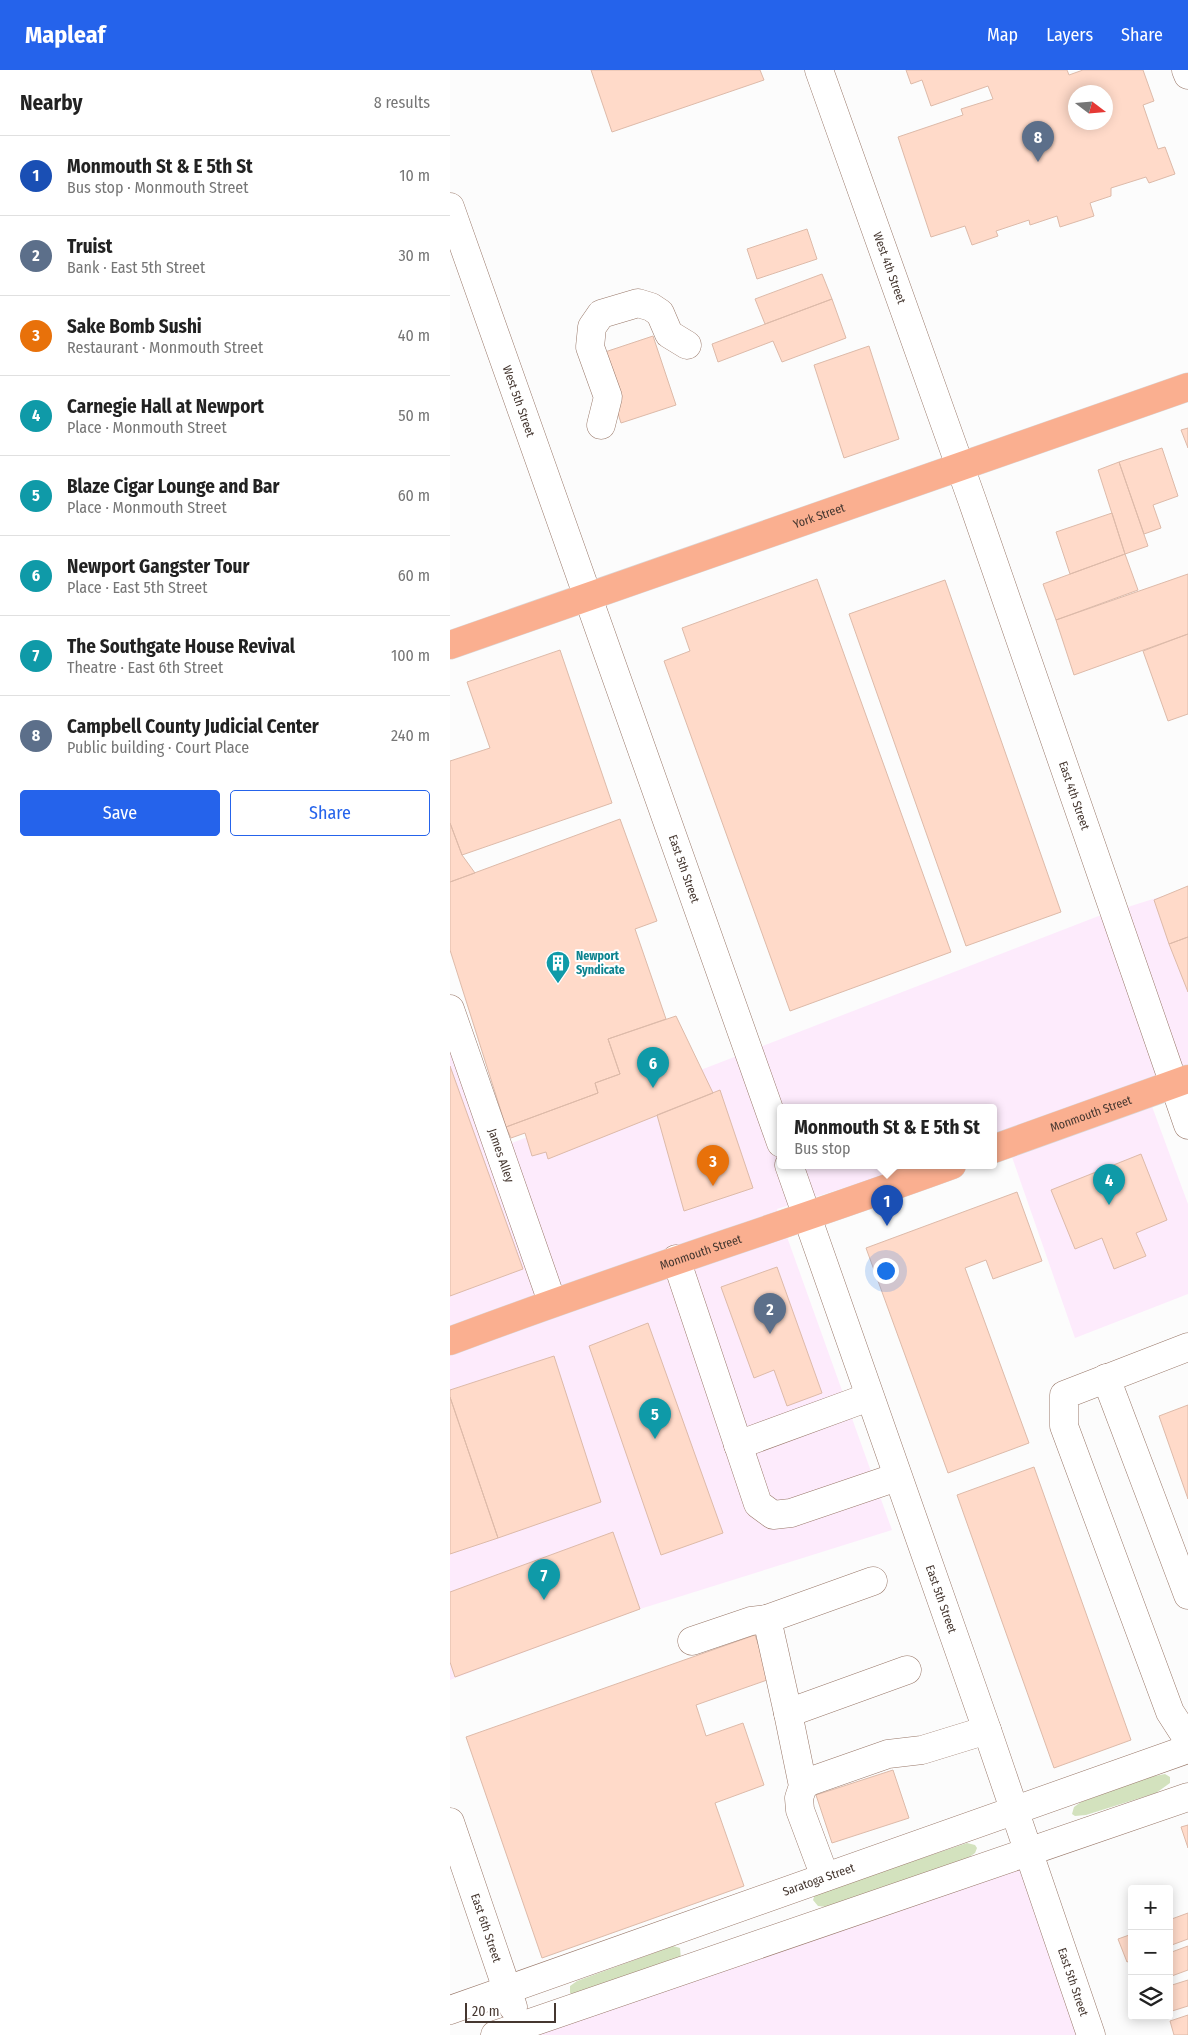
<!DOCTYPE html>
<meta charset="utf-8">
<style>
:root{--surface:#fff;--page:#f6f6f6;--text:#222;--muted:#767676;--line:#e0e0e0;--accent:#2563eb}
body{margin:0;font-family:"Fira Sans Condensed",sans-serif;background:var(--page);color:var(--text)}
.controls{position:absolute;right:15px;bottom:15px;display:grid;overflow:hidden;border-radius:5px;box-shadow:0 2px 12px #0003}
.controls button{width:45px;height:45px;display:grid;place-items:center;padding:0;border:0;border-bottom:1px solid var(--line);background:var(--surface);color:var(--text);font:25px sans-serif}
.compass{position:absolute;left:618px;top:15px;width:45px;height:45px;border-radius:50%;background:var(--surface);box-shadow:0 2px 12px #0003;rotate:106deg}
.scale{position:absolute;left:15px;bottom:12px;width:91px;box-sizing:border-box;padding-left:5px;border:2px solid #453730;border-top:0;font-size:14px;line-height:18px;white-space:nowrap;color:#453730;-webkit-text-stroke:4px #fff;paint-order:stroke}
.you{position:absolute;left:435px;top:1200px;width:18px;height:18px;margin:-12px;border:4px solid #fff;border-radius:50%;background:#1a73e8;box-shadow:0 0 0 8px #1a73e833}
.badge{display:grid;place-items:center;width:32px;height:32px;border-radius:50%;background:var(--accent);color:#fff;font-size:16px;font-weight:700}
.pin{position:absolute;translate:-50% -41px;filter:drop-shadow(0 1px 2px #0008)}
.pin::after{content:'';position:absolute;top:26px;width:18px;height:15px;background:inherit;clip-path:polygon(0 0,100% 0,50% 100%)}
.popup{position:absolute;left:327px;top:1034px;width:220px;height:65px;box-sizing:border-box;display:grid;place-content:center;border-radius:5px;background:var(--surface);filter:drop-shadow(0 1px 4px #0005);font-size:16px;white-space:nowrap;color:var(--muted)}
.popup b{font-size:19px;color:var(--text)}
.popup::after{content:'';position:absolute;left:50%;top:100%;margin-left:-10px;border:10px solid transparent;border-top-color:var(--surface)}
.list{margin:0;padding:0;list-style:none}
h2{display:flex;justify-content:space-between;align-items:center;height:65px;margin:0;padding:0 20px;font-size:21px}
h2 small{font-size:16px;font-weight:400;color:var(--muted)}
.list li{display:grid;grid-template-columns:32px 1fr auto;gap:15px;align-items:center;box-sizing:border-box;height:80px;padding:0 20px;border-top:1px solid var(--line)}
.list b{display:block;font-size:19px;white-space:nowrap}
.list p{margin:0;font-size:16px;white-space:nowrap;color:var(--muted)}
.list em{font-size:16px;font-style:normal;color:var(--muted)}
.actions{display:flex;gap:10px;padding:15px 20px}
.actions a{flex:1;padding:11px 0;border:1px solid var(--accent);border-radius:5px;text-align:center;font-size:18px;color:var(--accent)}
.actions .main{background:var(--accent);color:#fff}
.icon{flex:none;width:28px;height:28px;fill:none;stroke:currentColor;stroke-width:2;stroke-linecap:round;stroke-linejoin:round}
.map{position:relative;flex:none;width:738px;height:1965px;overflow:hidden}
header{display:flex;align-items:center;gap:30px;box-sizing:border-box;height:70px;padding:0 25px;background:var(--accent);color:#fff}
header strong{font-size:24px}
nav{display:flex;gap:28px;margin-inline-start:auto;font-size:18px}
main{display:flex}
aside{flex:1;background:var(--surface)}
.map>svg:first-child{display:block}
.commercial{fill:#fdebfc}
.green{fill:#d3e2be}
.building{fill:#ffdac9;stroke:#ddbaa9;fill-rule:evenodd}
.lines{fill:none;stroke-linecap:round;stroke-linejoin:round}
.minor-casing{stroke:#987768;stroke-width:29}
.major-casing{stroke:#dad7d6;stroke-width:29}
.minor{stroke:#fff;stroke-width:28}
.major{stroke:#faaf90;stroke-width:28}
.labels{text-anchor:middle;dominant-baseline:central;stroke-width:4;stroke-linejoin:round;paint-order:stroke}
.street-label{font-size:12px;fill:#453730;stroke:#fff}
.culture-label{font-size:12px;font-weight:bold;fill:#0d838f;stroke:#fff;text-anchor:start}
</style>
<header>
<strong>Mapleaf</strong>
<nav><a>Map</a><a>Layers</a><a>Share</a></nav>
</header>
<main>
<aside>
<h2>Nearby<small>8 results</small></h2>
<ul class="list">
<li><span class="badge" style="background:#1a4fb4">1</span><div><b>Monmouth St &amp; E 5th St</b><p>Bus stop · Monmouth Street</p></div><em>10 m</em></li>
<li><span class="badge" style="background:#5c6f8a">2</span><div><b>Truist</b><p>Bank · East 5th Street</p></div><em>30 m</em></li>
<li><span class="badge" style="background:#e8710a">3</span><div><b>Sake Bomb Sushi</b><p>Restaurant · Monmouth Street</p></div><em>40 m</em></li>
<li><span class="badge" style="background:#0f9aa8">4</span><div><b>Carnegie Hall at Newport</b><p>Place · Monmouth Street</p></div><em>50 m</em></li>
<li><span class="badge" style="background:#0f9aa8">5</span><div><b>Blaze Cigar Lounge and Bar</b><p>Place · Monmouth Street</p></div><em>60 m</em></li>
<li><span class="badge" style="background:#0f9aa8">6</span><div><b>Newport Gangster Tour</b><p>Place · East 5th Street</p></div><em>60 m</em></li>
<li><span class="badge" style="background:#0f9aa8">7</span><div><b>The Southgate House Revival</b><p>Theatre · East 6th Street</p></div><em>100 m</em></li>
<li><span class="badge" style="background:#5c6f8a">8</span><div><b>Campbell County Judicial Center</b><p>Public building · Court Place</p></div><em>240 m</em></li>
</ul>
<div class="actions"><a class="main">Save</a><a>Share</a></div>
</aside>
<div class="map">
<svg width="738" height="1965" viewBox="0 0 738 1965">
<rect width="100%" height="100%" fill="#fcfcfc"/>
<!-- commercial -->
<path class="commercial" d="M738,818V996L693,1012L738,1134V1224L625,1268L555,1067L543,1071V1037H331V1095H467L327,1139L442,1460L190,1539L0,1610V939L49,1078L646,847Z
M577,1782L641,1965H73Z"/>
<!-- green -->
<path class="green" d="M715,1704L720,1707V1713L706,1723L636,1745L625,1746L622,1744L624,1737L631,1732L700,1707Z
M517,1773L525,1775L527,1778L525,1783L518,1788L377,1837L368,1836L363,1830L365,1824Z
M223,1876L230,1878L231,1889L123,1925L120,1923V1916L127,1911Z"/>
<!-- building -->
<path class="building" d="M141,0H310L314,10L162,62Z
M456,0H617L619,5L633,0H693L704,31L693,35L708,79L715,77L725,104L699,113L696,107L661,118V126L640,133L644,146L610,157L607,146L580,155L579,150L546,161L548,166L522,175L515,156L481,167L448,67L513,45L511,39L543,29L538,16L481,36L472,10L461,14ZM626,22H656V52H626Z
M357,159L367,189L307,209L297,179Z
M372,204L382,229L315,254L305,229Z
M382,229L396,268L332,292L323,271L268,292L262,274Z
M203,266L226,335L171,353L149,284Z
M419,276L449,369L394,388L364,295Z
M738,358V378L731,360Z
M712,378L728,426L703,435L711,458L694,464L669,392Z
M669,392L698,476L675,484L648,400Z
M662,443L675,484L620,504L606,462Z
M675,484L688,520L606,550L593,514Z
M738,504V564L624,605L606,550Z
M367,509L501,882L340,941L214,591L240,581L232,558Z
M495,510L611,842L516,876L399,544Z
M738,564V644L718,651L693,581Z
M110,580L162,733L12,785L0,753V691L40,678L17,612Z
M170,749L207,851L185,859L216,949L158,969L170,1004L145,1013L148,1023L56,1057L0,880V812Z
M0,753L12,785L25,803L0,812Z
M738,816V867L719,874L704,830Z
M738,867V922L719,874Z
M226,946L263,1023L98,1089L96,1082L82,1086L75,1063L61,1068L56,1057L148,1023L145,1013L170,1004L158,969Z
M0,996L73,1199L0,1226Z
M270,1020L303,1118L234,1141L207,1045Z
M691,1084L717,1150L686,1163L696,1186L664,1199L652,1168L625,1179L601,1120Z
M567,1122L592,1191L543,1209L536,1190L515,1198L579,1373L498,1403L416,1178Z
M327,1197L372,1323L337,1336L324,1300L304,1308L271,1217Z
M198,1253L273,1463L211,1485L139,1276Z
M104,1286L151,1432L48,1468L0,1327V1320Z
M0,1327L48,1468L0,1484Z
M738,1335V1429L709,1346Z
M584,1397L681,1670L604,1698L507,1425Z
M163,1462L190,1539L5,1607L0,1592V1522Z
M305,1565L320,1609L246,1635L256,1666L293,1653L314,1715L265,1733L294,1816L92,1888L16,1667Z
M443,1700L459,1748L382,1773L366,1725Z
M738,1755V1778L731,1757Z
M738,1843V1869L719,1876V1850Z
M682,1864V1890L677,1892L668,1869Z
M738,1876V1900L719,1907V1883Z
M738,1910V1936L719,1942V1916Z
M738,1945V1965H724L720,1951Z"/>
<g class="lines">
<defs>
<g id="minor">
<path id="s1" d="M369,0L522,430L738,1055"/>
<path d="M736,0L738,5"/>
<path id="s2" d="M0,137L331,1073"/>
<path d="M151,355L158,327L140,277L142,257L151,244L188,233L201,237L210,243L219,264L237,275"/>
<path id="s3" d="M0,939L102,1232"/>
<path id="s4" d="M339,1095L537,1660L641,1965"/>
<path d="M226,1189L308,1434L323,1445L341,1443L447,1407"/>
<path d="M738,1277L614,1325V1356L720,1642L738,1670"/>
<path d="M656,1308L738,1525"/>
<path d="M288,1375L419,1327"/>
<path d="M242,1571L301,1551L317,1549"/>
<path d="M338,1643L317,1549L423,1511"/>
<path d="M353,1716L361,1711L438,1684L472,1680L537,1660"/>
<path id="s5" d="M0,1752L63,1937"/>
<path d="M375,1807L350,1740L349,1728L353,1716L338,1643L457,1600"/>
<path id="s6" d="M0,1940L738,1679"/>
<path d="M45,1965L738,1727"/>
</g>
<g id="major">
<path id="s7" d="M0,575L738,317"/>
<path id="s8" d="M543,1079L738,1009"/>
<path id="s9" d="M0,1271C166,1208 335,1156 502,1095"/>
</g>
</defs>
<!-- minor casing -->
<use href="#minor" class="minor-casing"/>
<!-- major casing -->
<use href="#major" class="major-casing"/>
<!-- minor -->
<use href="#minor" class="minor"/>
<!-- major -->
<use href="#major" class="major"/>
</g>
<!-- icons -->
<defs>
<symbol id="building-pin" viewBox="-11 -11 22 30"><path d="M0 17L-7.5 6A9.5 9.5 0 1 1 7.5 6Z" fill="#0f9aa8" stroke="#fff"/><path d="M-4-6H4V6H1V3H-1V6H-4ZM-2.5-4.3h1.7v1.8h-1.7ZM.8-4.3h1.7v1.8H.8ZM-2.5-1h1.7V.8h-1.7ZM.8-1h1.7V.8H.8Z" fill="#fff"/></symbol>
</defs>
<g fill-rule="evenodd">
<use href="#building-pin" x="94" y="879" width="28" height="38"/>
</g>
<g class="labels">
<!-- street labels -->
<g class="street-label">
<text stroke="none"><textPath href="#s1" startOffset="210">West 4th Street</textPath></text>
<text stroke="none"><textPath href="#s2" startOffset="206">West 5th Street</textPath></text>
<text stroke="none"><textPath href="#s7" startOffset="391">York Street</textPath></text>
<text stroke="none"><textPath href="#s1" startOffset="769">East 4th Street</textPath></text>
<text stroke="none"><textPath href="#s2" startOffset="702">East 5th Street</textPath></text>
<text stroke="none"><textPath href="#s8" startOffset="104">Monmouth Street</textPath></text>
<text stroke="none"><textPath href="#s3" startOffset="155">James Alley</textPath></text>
<text stroke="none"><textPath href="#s9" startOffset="266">Monmouth Street</textPath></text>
<text stroke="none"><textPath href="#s4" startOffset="460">East 5th Street</textPath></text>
<text stroke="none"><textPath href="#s6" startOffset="391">Saratoga Street</textPath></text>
<text stroke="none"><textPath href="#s5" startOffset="112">East 6th Street</textPath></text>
<text stroke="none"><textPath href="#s4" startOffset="865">East 5th Street</textPath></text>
</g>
<!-- culture labels -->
<g class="culture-label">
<text x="126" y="886">Newport<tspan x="126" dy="14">Syndicate</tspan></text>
</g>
</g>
</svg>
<div class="controls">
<button>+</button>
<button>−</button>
<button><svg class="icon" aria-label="layers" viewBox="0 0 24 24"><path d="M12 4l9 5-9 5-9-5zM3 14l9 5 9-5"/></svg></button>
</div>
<svg class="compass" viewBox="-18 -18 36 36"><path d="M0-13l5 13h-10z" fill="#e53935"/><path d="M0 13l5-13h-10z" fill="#767676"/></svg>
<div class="scale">20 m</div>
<div class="you"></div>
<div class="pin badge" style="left:437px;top:1156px;background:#1a4fb4">1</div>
<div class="popup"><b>Monmouth St &amp; E 5th St</b>Bus stop</div>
<div class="pin badge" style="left:320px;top:1264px;background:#5c6f8a">2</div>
<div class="pin badge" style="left:263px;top:1116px;background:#e8710a">3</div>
<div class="pin badge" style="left:659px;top:1135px;background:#0f9aa8">4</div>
<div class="pin badge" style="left:205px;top:1369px;background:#0f9aa8">5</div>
<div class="pin badge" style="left:203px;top:1018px;background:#0f9aa8">6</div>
<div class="pin badge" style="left:94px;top:1530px;background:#0f9aa8">7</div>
<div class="pin badge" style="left:588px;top:92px;background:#5c6f8a">8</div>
</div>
</main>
